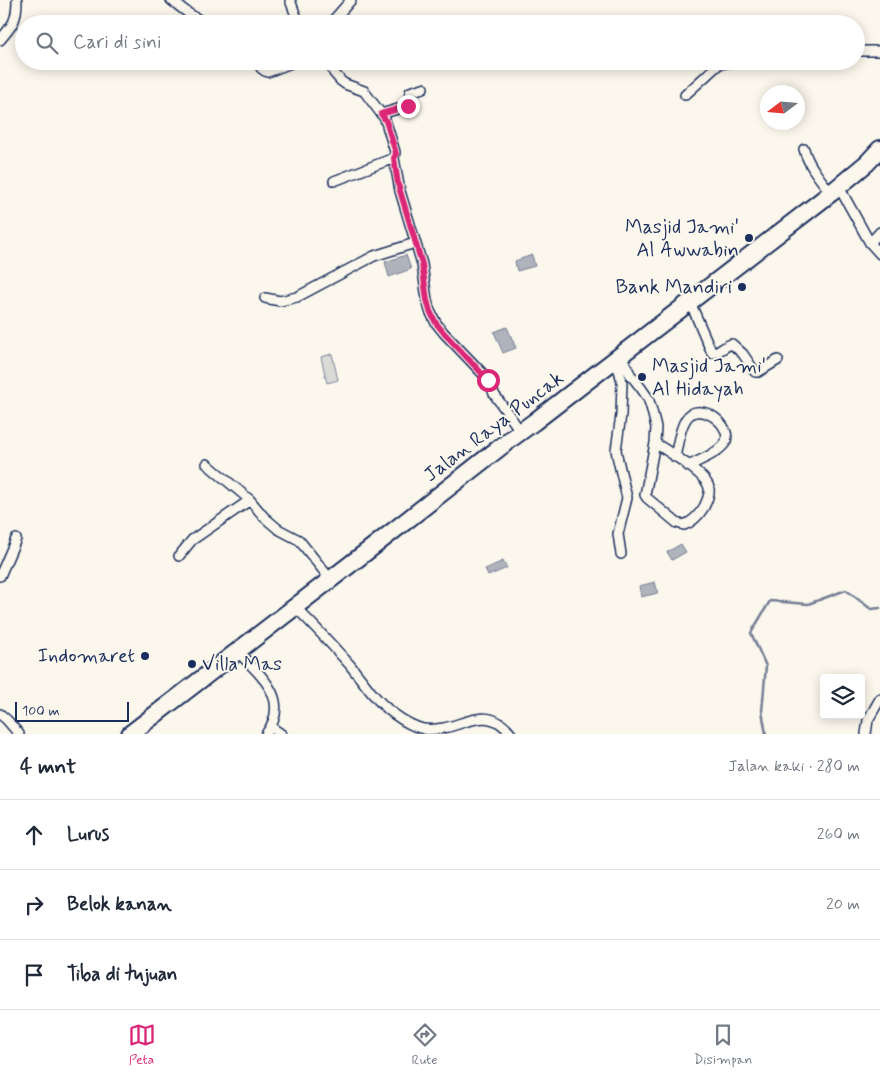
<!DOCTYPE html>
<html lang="id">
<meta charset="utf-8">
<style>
:root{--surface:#fff;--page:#f2f2f3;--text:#1f2937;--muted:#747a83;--line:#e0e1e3;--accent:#db2777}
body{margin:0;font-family:Mynerve,sans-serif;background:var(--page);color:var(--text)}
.controls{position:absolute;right:15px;bottom:15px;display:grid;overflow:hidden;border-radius:5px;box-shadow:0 2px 12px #0003}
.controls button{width:45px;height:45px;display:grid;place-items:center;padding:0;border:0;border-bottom:1px solid var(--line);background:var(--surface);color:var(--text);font:25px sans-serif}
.compass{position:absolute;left:760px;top:85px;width:45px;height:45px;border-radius:50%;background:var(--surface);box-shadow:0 2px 12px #0003;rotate:254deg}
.scale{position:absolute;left:15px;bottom:12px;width:114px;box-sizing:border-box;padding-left:5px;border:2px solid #1b2f5e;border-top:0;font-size:14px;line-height:18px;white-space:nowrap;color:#1b2f5e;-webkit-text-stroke:4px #fbf7ec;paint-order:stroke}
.stop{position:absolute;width:15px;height:15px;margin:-11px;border:4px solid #db2777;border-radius:50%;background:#fff}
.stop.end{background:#db2777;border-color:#fff;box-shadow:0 1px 5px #0008}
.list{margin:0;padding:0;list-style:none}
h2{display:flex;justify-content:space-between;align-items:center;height:65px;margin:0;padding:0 20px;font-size:21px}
h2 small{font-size:16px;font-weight:400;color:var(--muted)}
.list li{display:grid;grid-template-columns:32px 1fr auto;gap:15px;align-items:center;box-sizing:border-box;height:70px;padding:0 20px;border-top:1px solid var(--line)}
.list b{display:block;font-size:19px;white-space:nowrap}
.list em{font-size:16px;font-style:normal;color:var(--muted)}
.icon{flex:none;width:28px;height:28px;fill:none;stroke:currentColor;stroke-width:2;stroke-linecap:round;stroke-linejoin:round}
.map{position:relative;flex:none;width:880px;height:734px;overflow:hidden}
.search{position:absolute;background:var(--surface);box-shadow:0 2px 12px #0003;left:15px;right:15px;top:15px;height:55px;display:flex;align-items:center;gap:12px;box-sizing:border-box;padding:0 18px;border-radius:28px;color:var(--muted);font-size:19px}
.sheet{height:275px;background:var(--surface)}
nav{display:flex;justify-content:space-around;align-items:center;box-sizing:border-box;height:70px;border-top:1px solid var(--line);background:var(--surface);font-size:14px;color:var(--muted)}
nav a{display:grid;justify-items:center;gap:2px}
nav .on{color:var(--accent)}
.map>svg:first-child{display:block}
.green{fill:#dadad7;stroke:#7a849a}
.water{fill:#afb3bb;stroke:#747e96}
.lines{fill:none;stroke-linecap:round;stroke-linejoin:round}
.stream{stroke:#747e96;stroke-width:2.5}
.street-casing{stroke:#1b2f5e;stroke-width:12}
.highway-casing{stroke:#1b2f5e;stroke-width:20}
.street{stroke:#fbf7ec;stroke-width:9}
.highway{stroke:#fbf7ec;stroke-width:16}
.route{stroke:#db2777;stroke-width:6}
.poi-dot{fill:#1b2f5e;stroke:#fbf7ec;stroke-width:2}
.labels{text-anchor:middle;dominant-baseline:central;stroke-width:4;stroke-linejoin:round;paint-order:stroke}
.poi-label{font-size:20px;fill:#1b2f5e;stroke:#fbf7ec;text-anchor:end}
.street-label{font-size:20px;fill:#1b2f5e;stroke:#fbf7ec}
</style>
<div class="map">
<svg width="880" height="734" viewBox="0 0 880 734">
<rect width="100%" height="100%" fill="#fbf7ec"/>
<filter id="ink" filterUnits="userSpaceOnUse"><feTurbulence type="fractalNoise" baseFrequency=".02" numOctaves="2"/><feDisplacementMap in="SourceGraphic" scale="10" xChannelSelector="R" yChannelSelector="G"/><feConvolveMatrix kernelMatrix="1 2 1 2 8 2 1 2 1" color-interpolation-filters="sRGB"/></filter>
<g filter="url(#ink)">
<!-- green -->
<path class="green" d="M332,354L338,380L327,383L321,357Z"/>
<!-- water -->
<path class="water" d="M406,255L411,269L389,277L385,262Z
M532,255L535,266L517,271L515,261Z
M507,327L516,348L503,353L494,332Z
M681,544L686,552L672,560L667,552Z
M503,561L507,568L488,576L485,569Z
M655,582L658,593L641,597L639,586Z"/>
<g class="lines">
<!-- stream -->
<path class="stream" d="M766,734L762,711L766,666L751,633L770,601L808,604L846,590L871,609L880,608"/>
<defs>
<path id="street" d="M171,0L188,13L206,24
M290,0L296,16L302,24
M330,24L351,0
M0,40C13,25 17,20 17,0
M856,51H880
M257,61C259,66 262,71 268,72L296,61
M329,61L334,73L341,81L345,84L364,91L385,119L395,152L394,158L400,191L422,264L427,300L430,311L436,323L444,333L485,376L490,383L494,394L521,432
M712,61L719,64L738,61
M685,95L719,64
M381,114L408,106L409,104L410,92L423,88
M804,149C808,165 821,180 831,193
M334,181L394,158
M839,187L870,243L880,254
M870,243L880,232
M265,298L280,301L297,297L374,256L415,243
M690,302L712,353C720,353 725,345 732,344L743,354L755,372H758L778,360
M621,355L630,374L641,388L648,398L651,407L656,427L655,443L645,495L647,498L677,523L684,525C693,522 699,515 704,507C707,501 710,494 709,488C707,474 667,451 655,443
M613,362L619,370L622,382L621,415L616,450L618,460L627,498L618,534L621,554
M675,457C678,444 679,430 686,419C699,398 735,427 725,443C717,454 700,460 688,466
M207,464L250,500L264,517L278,529L299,540L331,580
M179,556L192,540L250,500
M0,576L16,539
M295,607C314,625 332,645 350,665C357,674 364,683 371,692C384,708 404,724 423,729C459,734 484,699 511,734
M237,651C260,675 292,699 266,734
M0,714L7,720L19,734
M271,727L281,734
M866,734L868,720L880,699"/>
<path id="highway" d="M130,734L374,546L512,438L534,422L831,193L867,163L880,149"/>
</defs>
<!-- street casing -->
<use href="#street" class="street-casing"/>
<!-- highway casing -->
<use href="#highway" class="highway-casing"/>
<!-- street -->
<use href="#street" class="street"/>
<!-- highway -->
<use href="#highway" class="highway"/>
</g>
</g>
<g class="lines" filter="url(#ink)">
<!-- route -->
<path class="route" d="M408,106L381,114L386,121L395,150L396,154L394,158L398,184L422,264L427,300L430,311L436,323L444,333L488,380"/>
</g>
<!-- markers -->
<g class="poi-dot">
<circle cx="749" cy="238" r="5"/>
<circle cx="742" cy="287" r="5"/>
<circle cx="642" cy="377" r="5"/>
<circle cx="145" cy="656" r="5"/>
<circle cx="192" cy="664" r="5"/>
</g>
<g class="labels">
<!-- poi labels -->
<g class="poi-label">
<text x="739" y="227">Masjid Jami'<tspan x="739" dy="23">Al Awwabin</tspan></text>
<text x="732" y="287">Bank Mandiri</text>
<text x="652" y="366" text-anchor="start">Masjid Jami'<tspan x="652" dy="23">Al Hidayah</tspan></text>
<text x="135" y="656">Indomaret</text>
<text x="202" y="664" text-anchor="start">Villa Mas</text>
</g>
<!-- street labels -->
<g class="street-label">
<text transform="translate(494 427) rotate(-37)">Jalan Raya Puncak</text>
</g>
</g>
</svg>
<div class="controls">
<button><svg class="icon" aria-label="layers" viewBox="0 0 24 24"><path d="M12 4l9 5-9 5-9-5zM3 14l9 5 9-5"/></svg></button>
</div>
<svg class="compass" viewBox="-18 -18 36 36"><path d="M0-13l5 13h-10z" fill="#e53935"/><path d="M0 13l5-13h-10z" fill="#747a83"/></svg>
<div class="scale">100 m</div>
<div class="stop" style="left:488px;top:380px"></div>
<div class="stop end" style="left:408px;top:106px"></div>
<div class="search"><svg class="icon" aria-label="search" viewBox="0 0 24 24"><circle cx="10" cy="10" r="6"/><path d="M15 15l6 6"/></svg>Cari di sini</div>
</div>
<section class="sheet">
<h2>4 mnt<small>Jalan kaki · 280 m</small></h2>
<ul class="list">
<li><svg class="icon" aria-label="ahead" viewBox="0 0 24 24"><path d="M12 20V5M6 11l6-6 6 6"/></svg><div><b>Lurus</b></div><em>260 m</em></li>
<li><svg class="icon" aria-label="right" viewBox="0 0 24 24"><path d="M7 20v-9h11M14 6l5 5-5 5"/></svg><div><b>Belok kanan</b></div><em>20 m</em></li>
<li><svg class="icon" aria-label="arrive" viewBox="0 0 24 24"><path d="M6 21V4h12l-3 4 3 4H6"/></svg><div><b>Tiba di tujuan</b></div></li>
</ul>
</section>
<nav>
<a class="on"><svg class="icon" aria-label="map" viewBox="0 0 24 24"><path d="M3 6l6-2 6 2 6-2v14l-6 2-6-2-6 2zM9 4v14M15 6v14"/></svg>Peta</a>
<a><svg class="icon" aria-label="directions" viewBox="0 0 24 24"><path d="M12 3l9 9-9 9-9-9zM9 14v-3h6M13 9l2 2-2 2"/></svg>Rute</a>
<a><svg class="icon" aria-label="saved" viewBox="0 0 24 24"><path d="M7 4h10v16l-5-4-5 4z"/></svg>Disimpan</a>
</nav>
